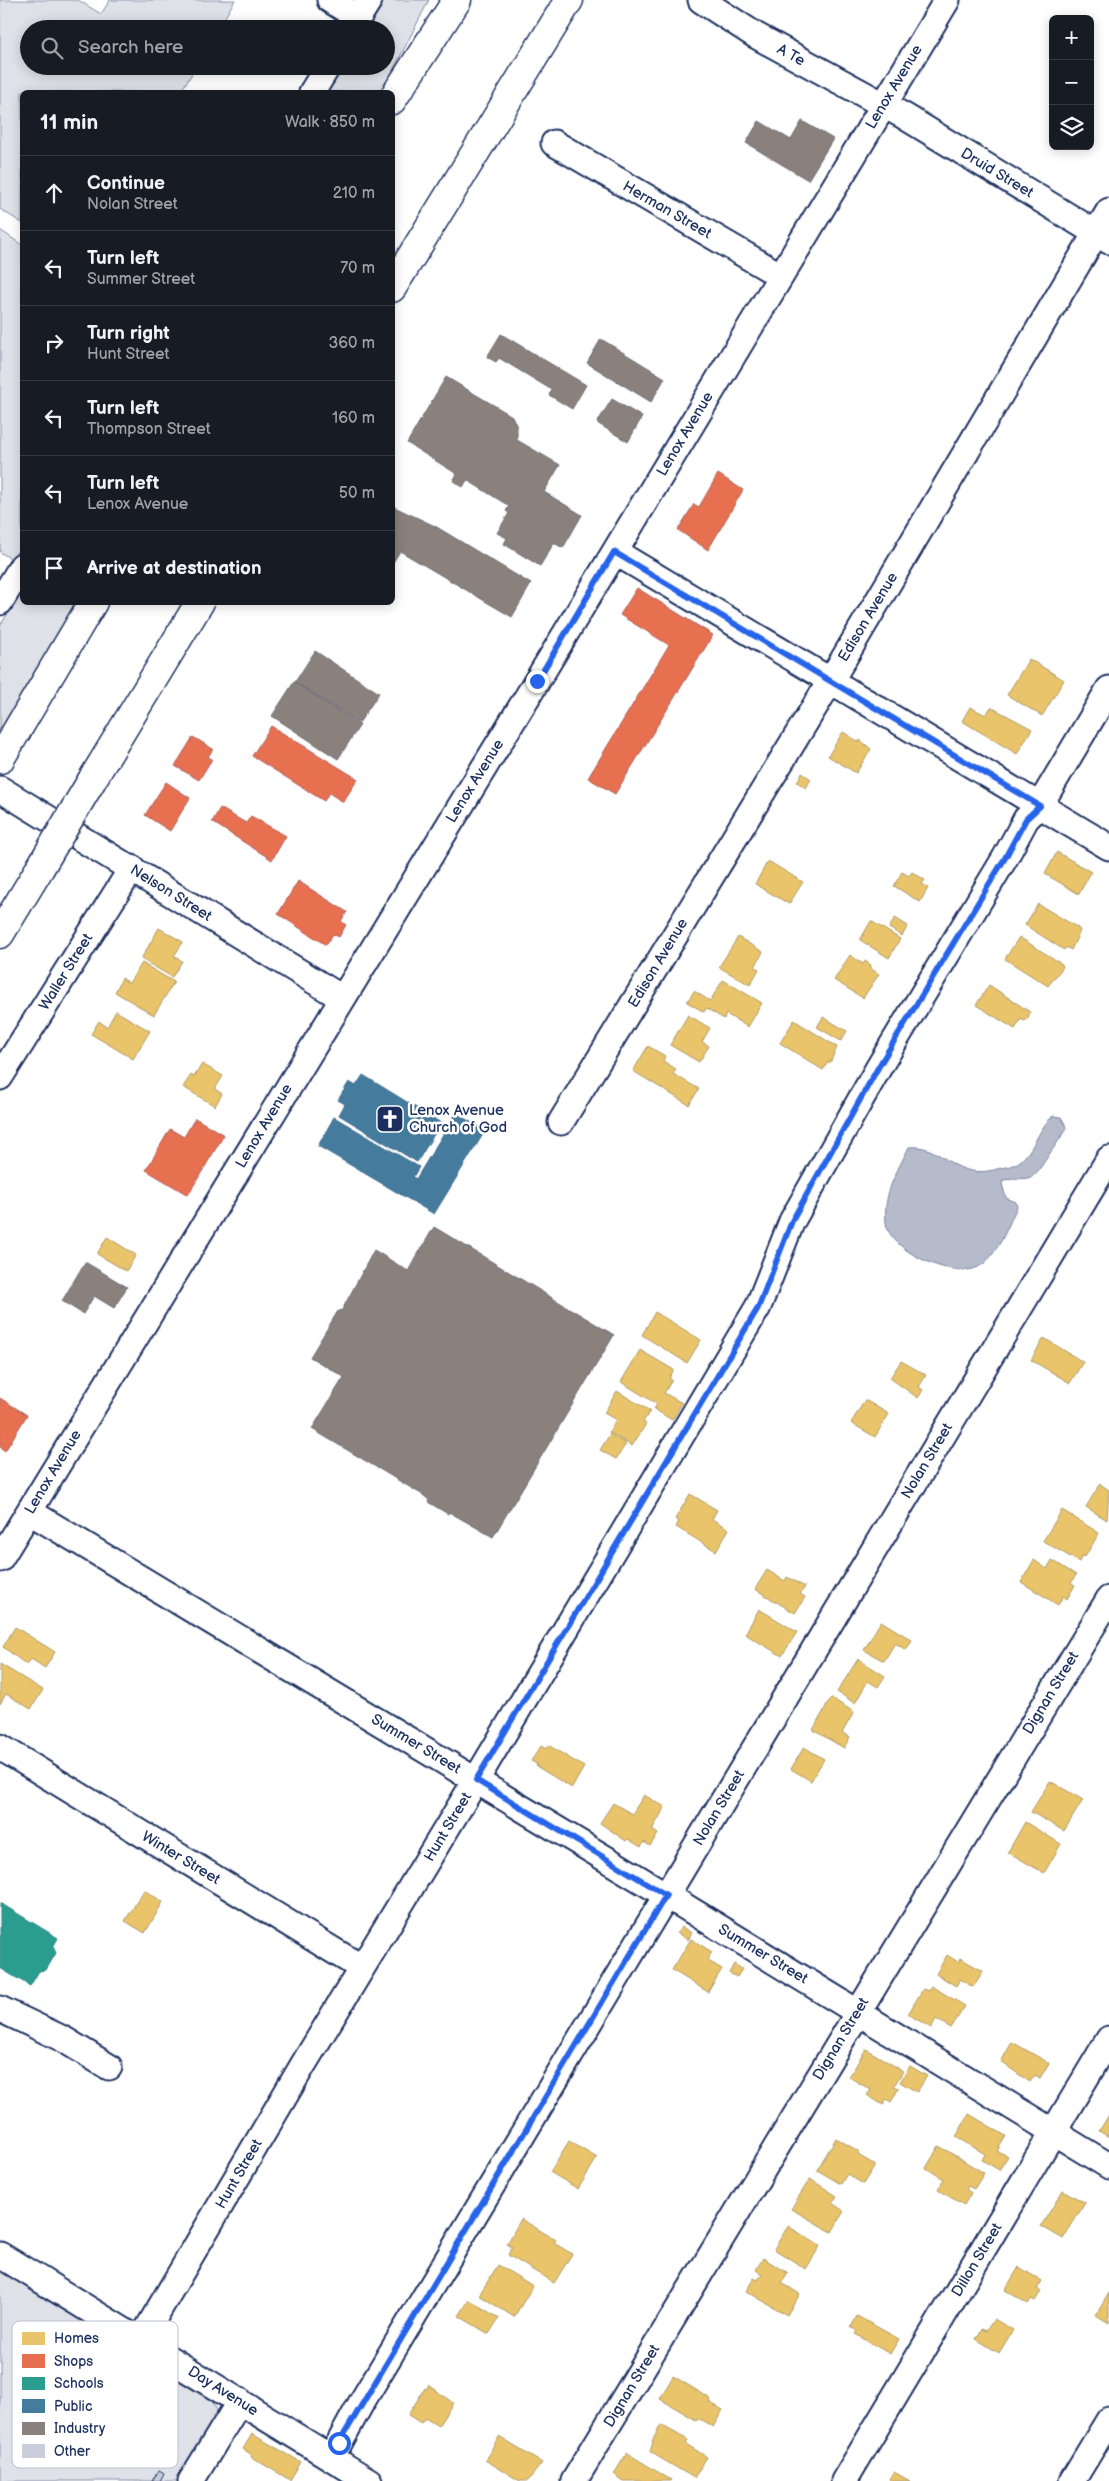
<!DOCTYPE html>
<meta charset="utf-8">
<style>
:root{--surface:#171b24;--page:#242831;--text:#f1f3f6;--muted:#9ea1a6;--line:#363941}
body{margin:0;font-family:"Balsamiq Sans",sans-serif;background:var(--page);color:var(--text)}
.controls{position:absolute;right:15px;top:15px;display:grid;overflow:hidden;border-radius:8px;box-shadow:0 2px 12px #0003}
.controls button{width:45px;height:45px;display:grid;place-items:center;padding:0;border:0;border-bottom:1px solid var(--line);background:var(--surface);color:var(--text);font:25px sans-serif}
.stop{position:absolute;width:15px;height:15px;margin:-11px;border:4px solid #2563eb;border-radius:50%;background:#fff}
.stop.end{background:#2563eb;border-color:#fff;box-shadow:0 1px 5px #0008}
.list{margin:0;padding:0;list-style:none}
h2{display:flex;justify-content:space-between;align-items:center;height:65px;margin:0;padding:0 20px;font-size:21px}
h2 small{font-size:16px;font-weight:400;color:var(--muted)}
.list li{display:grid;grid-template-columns:32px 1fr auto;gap:15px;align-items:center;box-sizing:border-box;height:75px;padding:0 20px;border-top:1px solid var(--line)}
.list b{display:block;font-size:19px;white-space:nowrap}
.list p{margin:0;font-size:16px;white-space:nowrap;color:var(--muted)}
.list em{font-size:16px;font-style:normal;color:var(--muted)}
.icon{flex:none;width:28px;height:28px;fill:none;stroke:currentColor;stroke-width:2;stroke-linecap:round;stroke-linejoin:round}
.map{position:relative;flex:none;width:1109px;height:2481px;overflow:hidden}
.search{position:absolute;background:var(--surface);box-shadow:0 2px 12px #0003;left:20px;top:20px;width:375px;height:55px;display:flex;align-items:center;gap:12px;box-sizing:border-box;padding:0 18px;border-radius:28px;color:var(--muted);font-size:19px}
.panel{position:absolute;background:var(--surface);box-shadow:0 2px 12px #0003;left:20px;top:90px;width:375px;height:515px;border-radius:8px}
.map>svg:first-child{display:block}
.green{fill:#dee1e7;stroke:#7c88a2}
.water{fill:#b5bbca;stroke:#77839f}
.homes{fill:#e9c46a;stroke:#ab9766}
.shops{fill:#e76f51;stroke:#aa5c55}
.schools{fill:#2a9d8f;stroke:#267c80}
.public{fill:#457b9d;stroke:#38648a}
.industry{fill:#8a817c;stroke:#696873}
.building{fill:#caceda;stroke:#1b2f5e}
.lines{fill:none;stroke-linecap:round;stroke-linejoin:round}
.minor-casing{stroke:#1b2f5e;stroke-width:29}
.highway-casing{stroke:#1b2f5e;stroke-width:31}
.minor{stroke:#fff;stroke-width:25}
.highway{stroke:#fff;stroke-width:28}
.highway-bridge-casing{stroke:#1b2f5e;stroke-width:31;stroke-linecap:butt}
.highway-bridge{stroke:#fff;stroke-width:28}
.route{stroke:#2563eb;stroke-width:6}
.labels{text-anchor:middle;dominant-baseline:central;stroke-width:5;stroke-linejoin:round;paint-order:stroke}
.street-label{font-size:15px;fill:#1b2f5e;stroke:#fff}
.poi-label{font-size:15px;fill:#1b2f5e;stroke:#fff;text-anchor:start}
.key{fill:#fff;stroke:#bbc1cf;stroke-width:1}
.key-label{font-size:14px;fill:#1b2f5e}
</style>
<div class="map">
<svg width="1109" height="2481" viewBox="0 0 1109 2481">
<rect width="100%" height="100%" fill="#fff"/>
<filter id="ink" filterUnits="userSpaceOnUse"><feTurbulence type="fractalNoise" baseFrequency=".02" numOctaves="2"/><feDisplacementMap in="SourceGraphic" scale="10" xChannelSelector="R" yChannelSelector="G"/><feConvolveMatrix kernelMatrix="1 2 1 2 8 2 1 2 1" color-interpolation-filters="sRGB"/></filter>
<g filter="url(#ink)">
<!-- green -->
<path class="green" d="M0,0H78L101,14L110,0H235L218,29H29V66H197L180,92H22V223L0,209Z
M384,0H429L382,92H328L344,66H386V29H366Z
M0,230L22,245V543L13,560L0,552Z
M22,590V602L78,603L0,740V626Z
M0,2267L210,2397L217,2410L218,2422L182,2481H0Z"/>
<!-- water -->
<path class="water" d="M1053,1116L1061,1117L1067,1128L1036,1174L1028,1178L1003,1180L1002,1184L1006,1198L1016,1202L1017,1207C1008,1225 998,1257 978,1267C954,1280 889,1251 886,1223C883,1193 896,1174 909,1147C945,1143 952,1184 1001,1168C1007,1167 1015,1165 1019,1162C1035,1150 1038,1128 1053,1116Z"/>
<!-- homes -->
<path class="homes" d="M1029,659L1064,680L1042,716L1007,695Z
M970,707L986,715L991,707L1032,729L1017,754L962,721Z
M843,732L859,742L860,740L871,749L856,773L828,756Z
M802,773L811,779L806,788L797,782Z
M1057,852L1091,872L1079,894L1045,874Z
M768,861L803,882L789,904L755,884Z
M902,872L909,876L912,872L925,880L922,884L928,888L920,902L894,886Z
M1038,904L1078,928L1080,931L1071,950L1066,947L1064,950L1025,925Z
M895,918L908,926L902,936L889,928Z
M871,921L900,939L889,958L860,940Z
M159,928L183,942L174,956L182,961L172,977L141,959Z
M738,937L763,952L755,967L759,969L750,985L719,967Z
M1019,937L1062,964L1063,967L1048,986L1005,959Z
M850,955L863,964L865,961L871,965L870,968L879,974L863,998L834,980Z
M142,963L174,982L154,1015L115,992L122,978L129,983Z
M723,980L762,1003L748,1027L726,1014L724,1019L706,1008L704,1012L687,1002L694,991L710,1001Z
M989,985L1030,1012L1028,1018L1024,1021L1021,1019L1015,1029L976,1005Z
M116,1011L150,1031L133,1059L91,1034L99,1021L107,1027Z
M688,1015L710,1028L702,1042L709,1046L699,1062L670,1045Z
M823,1017L847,1031L841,1041L817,1027Z
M794,1020L837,1047L830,1063L828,1062L823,1070L780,1043Z
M648,1046L665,1056L663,1061L676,1069L673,1074L699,1089L689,1105L633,1071Z
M202,1064L223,1076L215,1089L222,1094L215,1106L183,1087L191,1075L194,1077Z
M107,1237L136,1255L126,1271L97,1254Z
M655,1312L701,1340L687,1363L642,1335Z
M1044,1338L1083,1362L1070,1383L1031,1360Z
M640,1350L674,1370L669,1378L672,1380L664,1393L682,1403L672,1420L654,1409L657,1404L621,1382Z
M901,1361L926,1375L919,1387L923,1390L918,1398L890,1378Z
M617,1391L650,1411L643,1422L646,1424L632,1446L609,1432L616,1420L604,1413Z
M865,1400L889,1414L875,1437L851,1423Z
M610,1434L626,1444L616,1459L600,1450Z
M1100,1484L1109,1490L1107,1520L1086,1507Z
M690,1494L717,1510L712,1519L729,1529L716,1551L676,1527L679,1521L675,1519Z
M1062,1510L1099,1533L1085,1557L1082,1556L1079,1562L1043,1541Z
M1034,1560L1047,1569L1052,1560L1076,1575L1071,1583L1075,1585L1067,1599L1063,1596L1058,1605L1021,1582Z
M767,1570L785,1581L787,1577L805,1587L800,1594L805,1597L795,1613L755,1589Z
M759,1609L797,1632L782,1656L745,1634Z
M881,1621L912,1640L906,1650L895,1643L884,1661L864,1650Z
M15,1627L55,1652L45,1668L31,1659L27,1665L3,1647Z
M858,1659L885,1676L878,1687L868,1681L855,1703L837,1692Z
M0,1664L43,1690L31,1709L6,1694L0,1704Z
M831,1698L854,1712L842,1733L850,1737L844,1748L813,1730Z
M548,1745L584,1767L572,1788L536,1766L537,1764L531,1761L541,1746L546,1749Z
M804,1747L824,1759L811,1781L791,1769Z
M1050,1781L1083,1800L1064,1831L1031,1812Z
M644,1795L665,1807L652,1830L658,1834L650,1846L644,1842L641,1847L628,1839L626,1841L600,1823L613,1803L632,1814Z
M1025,1822L1061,1844L1044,1873L1008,1852Z
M144,1890L163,1902L145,1933L125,1921Z
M681,1927L692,1933L688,1940L677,1933Z
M691,1939L712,1952L707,1960L722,1969L708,1992L672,1970Z
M947,1955L958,1962L960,1958L983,1971L973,1987L960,1979L956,1986L936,1974Z
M734,1964L742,1969L737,1977L729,1973Z
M931,1986L965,2006L951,2028L936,2019L931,2028L908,2014L923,1989L928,1991Z
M1012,2042L1049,2063L1040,2078L1035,2075L1030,2082L1001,2062Z
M866,2049L903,2071L894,2086L899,2088L891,2102L886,2099L883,2105L867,2095L871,2090L849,2077Z
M910,2066L927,2076L917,2092L900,2082Z
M969,2114L1006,2136L997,2151L1008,2156L999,2170L982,2160L985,2154L956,2137Z
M1109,2115V2137L1099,2131Z
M836,2138L860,2152L858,2155L875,2165L863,2184L847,2174L841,2184L817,2170Z
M569,2141L597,2158L578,2189L550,2172Z
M939,2146L984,2173L974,2189L968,2186L966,2189L971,2193L964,2205L938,2190L944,2179L926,2168Z
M810,2179L837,2196L832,2203L844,2211L832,2232L791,2209Z
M1063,2190L1085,2203L1063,2239L1041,2226Z
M521,2219L556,2240L554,2243L572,2254L554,2283L508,2255L512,2247L507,2244Z
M788,2226L820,2246L806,2269L774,2249Z
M763,2258L788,2273L782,2283L800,2294L787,2315L746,2291L754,2278L758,2280L762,2274L756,2270Z
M498,2265L533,2286L514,2317L479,2295Z
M1019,2267L1042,2281L1037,2289L1041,2291L1035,2301L1031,2299L1028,2304L1005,2290Z
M1109,2293V2323L1096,2315Z
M469,2300L499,2318L489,2334L459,2316Z
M857,2316L899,2339L890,2354L855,2334L857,2331L851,2327Z
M994,2319L1013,2330L999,2353L976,2339L982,2329L986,2331Z
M673,2376L711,2399L709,2402L723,2410L713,2427L698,2418L696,2420L660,2399Z
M429,2385L453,2403L438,2426L425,2418L421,2423L408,2415L425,2388L427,2389Z
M661,2425L688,2440L686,2444L707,2457L694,2478L650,2452L653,2442L652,2441Z
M252,2434L301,2462L290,2480L251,2457L252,2455L243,2449Z
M499,2437L542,2463L528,2481H520L485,2460Z
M627,2453L671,2480L670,2481H622L614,2474Z
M894,2472L910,2481H889Z"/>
<!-- shops -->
<path class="shops" d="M718,474L743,490L708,550L678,530L694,504L699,507Z
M637,588L713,635L615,794L588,778L669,645L620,615Z
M271,726L358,779L343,802L329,793L324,801L252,756Z
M193,737L213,749L208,757L212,759L199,780L175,766Z
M166,782L190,798L170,831L145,815Z
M220,808L246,823L251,816L286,836L272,860L212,822Z
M298,881L347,912L341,921L346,925L339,937L333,934L326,945L278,914Z
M195,1118L224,1135L188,1195L146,1170L170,1129L184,1137Z
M0,1398L27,1415L5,1451L0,1447Z"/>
<!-- schools -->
<path class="schools" d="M0,1903L58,1938L53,1947L56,1953L46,1970L39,1971L30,1986L0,1968Z"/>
<!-- public -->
<path class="public" d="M363,1075L441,1123L417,1162L339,1115L345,1104L338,1100L349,1082L356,1086Z
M456,1113L485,1131L434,1214L318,1146L334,1117L419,1167L413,1177L416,1179Z"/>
<!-- industry -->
<path class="industry" d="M759,121L791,140L802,121L833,139L808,180L746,143Z
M501,334L586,385L572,409L549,395L552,390L499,358L496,362L487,357Z
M601,339L665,378L651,402L587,363Z
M446,377L512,416L517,427V440L560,465L544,492L582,515L563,548L554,543L540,566L504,544L507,538L497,533L509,513L506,511L509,506L467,480L463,487L453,481L457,474L407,443Z
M612,399L642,417L628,442L597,423Z
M392,506L435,526L531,584L512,617L400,551L392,564Z
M315,651L379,693L359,723L295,682Z
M294,682L360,725L338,759L272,716Z
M434,1227L614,1335L493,1537L449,1512L448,1514L428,1502L429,1500L423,1495L312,1429L344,1377L310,1357L338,1311L342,1310L374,1250L408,1271Z
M85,1262L127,1287L114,1308L94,1296L83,1314L62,1301Z"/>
<!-- building -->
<path class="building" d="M159,2470L164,2473L160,2481H152Z"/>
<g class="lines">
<defs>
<path id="minor" d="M330,0L358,17
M701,0L755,35L904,116L1109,241
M351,29L369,0
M312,92L328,66
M554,143L781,276
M615,552L1109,847
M0,602L22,566
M0,789L342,998
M0,1077L132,868
M561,1122L831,680L1109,211
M30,1512L666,1895L1109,2166
M0,1559L537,681L947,0
M0,1747L362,1968
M0,2009L63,2039L109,2067
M0,2255L369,2481
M141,2340L303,2065L476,1780L758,1307L792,1221L879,1067L1005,858L1026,819L1040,805L1109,689
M331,2458L360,2405L1109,1159
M191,2481L240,2401
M574,2481L1109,1599
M844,2481L1109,2039
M1072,2481L1109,2420"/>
<path id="highway" d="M392,100L457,0
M392,288L569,0
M0,759L93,602
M92,780L200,602
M0,934L40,868"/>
</defs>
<!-- minor casing -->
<use href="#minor" class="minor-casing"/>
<!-- highway casing -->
<use href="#highway" class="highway-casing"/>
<!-- minor -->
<use href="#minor" class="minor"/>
<!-- highway -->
<use href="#highway" class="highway"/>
<defs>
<path id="highway-bridge" d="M40,868L92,780"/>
</defs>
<!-- highway-bridge casing -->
<use href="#highway-bridge" class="highway-bridge-casing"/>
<!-- highway-bridge -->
<use href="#highway-bridge" class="highway-bridge"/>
</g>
</g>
<g class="lines" filter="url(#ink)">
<!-- route -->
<path class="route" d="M339,2443L666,1895L476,1780L758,1308L792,1221L879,1066L1005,858L1026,819L1040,806L614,552L537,681"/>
</g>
<!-- icons -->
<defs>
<symbol id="church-square" viewBox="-11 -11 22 22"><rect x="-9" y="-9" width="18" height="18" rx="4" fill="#1b2f5e" stroke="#fff"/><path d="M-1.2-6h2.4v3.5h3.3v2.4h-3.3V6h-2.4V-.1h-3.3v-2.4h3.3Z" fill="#fff"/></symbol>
</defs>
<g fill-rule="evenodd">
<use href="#church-square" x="374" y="1103" width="32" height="32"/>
</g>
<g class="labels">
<!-- street labels -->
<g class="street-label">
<text transform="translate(791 55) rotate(29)">A Te</text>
<text transform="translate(894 87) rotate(-59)">Lenox Avenue</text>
<text transform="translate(997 173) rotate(31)">Druid Street</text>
<text transform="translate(667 210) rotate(30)">Herman Street</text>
<text transform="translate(685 434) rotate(-59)">Lenox Avenue</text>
<text transform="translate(868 617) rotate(-59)">Edison Avenue</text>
<text transform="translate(475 781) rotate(-58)">Lenox Avenue</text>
<text transform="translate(171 893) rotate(32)">Nelson Street</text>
<text transform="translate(658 963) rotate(-59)">Edison Avenue</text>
<text transform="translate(66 972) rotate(-58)">Waller Street</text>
<text transform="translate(264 1126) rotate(-59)">Lenox Avenue</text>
<text transform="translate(927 1461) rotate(-59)">Nolan Street</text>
<text transform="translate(53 1472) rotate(-59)">Lenox Avenue</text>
<text transform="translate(1051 1693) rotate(-59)">Dignan Street</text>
<text transform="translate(416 1744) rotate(31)">Summer Street</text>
<text transform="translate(719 1808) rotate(-59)">Nolan Street</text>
<text transform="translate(448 1827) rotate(-59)">Hunt Street</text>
<text transform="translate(181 1858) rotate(31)">Winter Street</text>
<text transform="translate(763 1954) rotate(31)">Summer Street</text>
<text transform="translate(841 2039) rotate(-59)">Dignan Street</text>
<text transform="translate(239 2174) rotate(-60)">Hunt Street</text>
<text transform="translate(977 2260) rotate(-59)">Dillon Street</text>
<text transform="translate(632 2386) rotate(-59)">Dignan Street</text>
<text transform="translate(223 2391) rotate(32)">Day Avenue</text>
</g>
<!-- poi labels -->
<g class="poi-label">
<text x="409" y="1110">Lenox Avenue<tspan x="409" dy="17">Church of God</tspan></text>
</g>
</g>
<!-- legend -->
<rect x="12" y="2321" width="166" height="147" rx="8" class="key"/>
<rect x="22" y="2332" width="23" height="13" fill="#e9c46a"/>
<rect x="22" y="2354" width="23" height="14" fill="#e76f51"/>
<rect x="22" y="2377" width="23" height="13" fill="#2a9d8f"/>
<rect x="22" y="2399" width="23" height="14" fill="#457b9d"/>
<rect x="22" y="2422" width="23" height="13" fill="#8a817c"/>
<rect x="22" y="2444" width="23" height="14" fill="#caceda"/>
<g class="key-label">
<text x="54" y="2343">Homes</text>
<text x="54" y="2366">Shops</text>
<text x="54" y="2388">Schools</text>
<text x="54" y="2411">Public</text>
<text x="54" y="2433">Industry</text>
<text x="54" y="2456">Other</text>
</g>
</svg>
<div class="controls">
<button>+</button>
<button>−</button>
<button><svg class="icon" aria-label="layers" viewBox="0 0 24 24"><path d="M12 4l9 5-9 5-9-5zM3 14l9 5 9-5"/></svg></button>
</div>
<div class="stop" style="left:339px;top:2443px"></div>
<div class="stop end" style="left:537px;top:681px"></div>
<div class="search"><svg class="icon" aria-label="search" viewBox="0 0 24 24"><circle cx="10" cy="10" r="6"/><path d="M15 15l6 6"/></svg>Search here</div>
<section class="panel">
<h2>11 min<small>Walk · 850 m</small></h2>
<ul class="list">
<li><svg class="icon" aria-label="ahead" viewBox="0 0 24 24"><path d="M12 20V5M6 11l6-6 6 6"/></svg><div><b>Continue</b><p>Nolan Street</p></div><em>210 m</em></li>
<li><svg class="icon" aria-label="left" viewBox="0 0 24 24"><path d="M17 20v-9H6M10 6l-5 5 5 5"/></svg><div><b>Turn left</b><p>Summer Street</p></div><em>70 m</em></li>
<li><svg class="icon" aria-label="right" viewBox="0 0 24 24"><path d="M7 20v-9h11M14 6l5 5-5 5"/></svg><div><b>Turn right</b><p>Hunt Street</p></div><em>360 m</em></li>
<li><svg class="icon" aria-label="left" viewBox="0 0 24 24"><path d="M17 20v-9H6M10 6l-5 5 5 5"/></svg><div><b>Turn left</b><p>Thompson Street</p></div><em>160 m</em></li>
<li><svg class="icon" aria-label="left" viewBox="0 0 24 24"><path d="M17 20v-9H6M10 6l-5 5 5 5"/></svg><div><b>Turn left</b><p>Lenox Avenue</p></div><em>50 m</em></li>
<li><svg class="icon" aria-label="arrive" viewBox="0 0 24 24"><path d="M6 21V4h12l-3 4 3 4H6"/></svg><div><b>Arrive at destination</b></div></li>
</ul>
</section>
</div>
